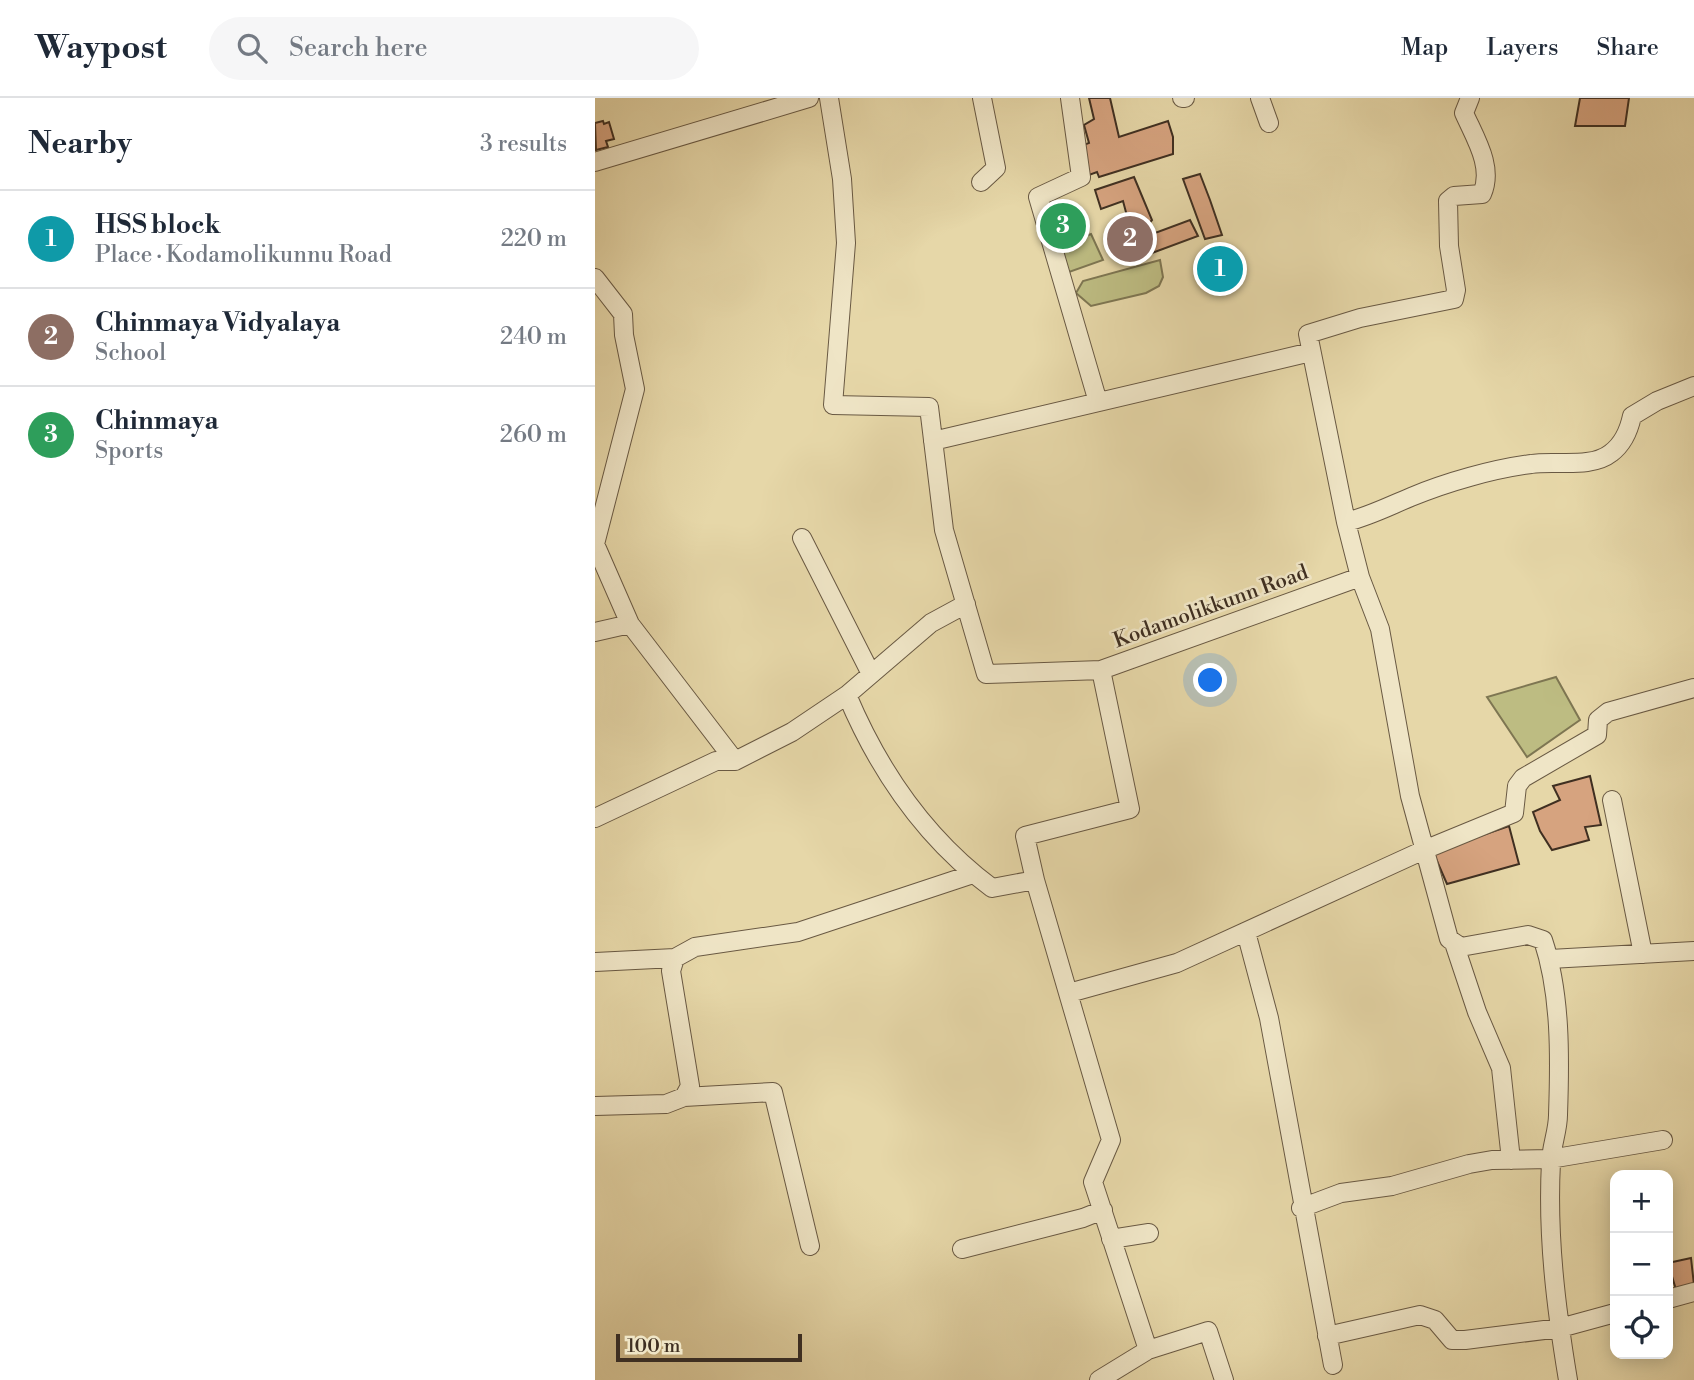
<!DOCTYPE html>
<meta charset="utf-8">
<style>
:root{--surface:#fff;--page:#f6f6f7;--text:#1f2937;--muted:#747a83;--line:#e0e1e3;--accent:#0b8043}
body{margin:0;font-family:"Libre Bodoni",serif;background:var(--page);color:var(--text)}
.controls{position:absolute;right:21px;bottom:21px;display:grid;overflow:hidden;border-radius:14px;box-shadow:0 4px 18px #0003}
.controls button{width:63px;height:63px;display:grid;place-items:center;padding:0;border:0;border-bottom:2px solid var(--line);background:var(--surface);color:var(--text);font:35px sans-serif}
.scale{position:absolute;left:21px;bottom:18px;width:186px;box-sizing:border-box;padding-left:7px;border:4px solid #3f2f21;border-top:0;font-size:19px;line-height:24px;white-space:nowrap;color:#3f2f21;-webkit-text-stroke:5px #efe5c6;paint-order:stroke}
.you{position:absolute;left:616px;top:583px;width:24px;height:24px;margin:-18px;border:5px solid #fff;border-radius:50%;background:#1a73e8;box-shadow:0 0 0 10px #1a73e833}
.badge{display:grid;place-items:center;width:46px;height:46px;border-radius:50%;background:var(--accent);color:#fff;font-size:23px;font-weight:700}
.pin{position:absolute;translate:-50% -50%;border:4px solid #fff;box-shadow:0 2px 7px #0006}
.list{margin:0;padding:0;list-style:none}
h2{display:flex;justify-content:space-between;align-items:center;height:91px;margin:0;padding:0 28px;font-size:30px}
h2 small{font-size:23px;font-weight:400;color:var(--muted)}
.list li{display:grid;grid-template-columns:46px 1fr auto;gap:21px;align-items:center;box-sizing:border-box;height:98px;padding:0 28px;border-top:2px solid var(--line)}
.list b{display:block;font-size:26px;white-space:nowrap}
.list p{margin:0;font-size:23px;white-space:nowrap;color:var(--muted)}
.list em{font-size:23px;font-style:normal;color:var(--muted)}
.icon{flex:none;width:38px;height:38px;fill:none;stroke:currentColor;stroke-width:2;stroke-linecap:round;stroke-linejoin:round}
.map{position:relative;flex:none;width:1099px;height:1282px;overflow:hidden}
header{display:flex;align-items:center;gap:42px;box-sizing:border-box;height:98px;padding:0 35px;background:var(--surface);border-bottom:2px solid var(--line)}
header strong{font-size:33px}
nav{display:flex;gap:38px;margin-inline-start:auto;font-size:24px}
.search{width:490px;height:63px;background:var(--page);display:flex;align-items:center;gap:18px;box-sizing:border-box;padding:0 24px;border-radius:38px;color:var(--muted);font-size:26px}
main{display:flex}
aside{flex:1;background:var(--surface)}
.map>svg:first-child{display:block}
.green{fill:#bdbc82;stroke:#7e7652;stroke-width:2}
.building{fill:#d6a37f;stroke:#3f2f21;stroke-width:2}
.lines{fill:none;stroke-linecap:round;stroke-linejoin:round}
.minor-casing{stroke:#695943;stroke-width:20}
.minor{stroke:#efe5c6;stroke-width:18}
.labels{text-anchor:middle;dominant-baseline:central;stroke-width:5;stroke-linejoin:round;paint-order:stroke}
.street-label{font-size:21px;fill:#3f2f21;stroke:#efe5c6}
</style>
<header>
<strong>Waypost</strong>
<div class="search"><svg class="icon" aria-label="search" viewBox="0 0 24 24"><circle cx="10" cy="10" r="6"/><path d="M15 15l6 6"/></svg>Search here</div>
<nav><a>Map</a><a>Layers</a><a>Share</a></nav>
</header>
<main>
<aside>
<h2>Nearby<small>3 results</small></h2>
<ul class="list">
<li><span class="badge" style="background:#0f9aa8">1</span><div><b>HSS block</b><p>Place · Kodamolikunnu Road</p></div><em>220 m</em></li>
<li><span class="badge" style="background:#8d6e63">2</span><div><b>Chinmaya Vidyalaya</b><p>School</p></div><em>240 m</em></li>
<li><span class="badge" style="background:#2e9e5b">3</span><div><b>Chinmaya</b><p>Sports</p></div><em>260 m</em></li>
</ul>
</aside>
<div class="map">
<svg width="1099" height="1282" viewBox="0 0 1099 1282">
<rect width="100%" height="100%" fill="#e6d7a8"/>
<filter id="stains"><feTurbulence type="fractalNoise" baseFrequency=".00286" numOctaves="4"/><feColorMatrix values="0 0 0 0 .2 0 0 0 0 .09 0 0 0 0 .02 0 0 0 .5 -.17"/></filter>
<radialGradient id="worn" r=".72"><stop offset=".6" stop-color="#630" stop-opacity="0"/><stop offset="1" stop-color="#630" stop-opacity=".3"/></radialGradient>
<!-- green -->
<path class="green" d="M483,111L492,132L451,146L444,124Z
M496,136L508,162L460,179L453,153Z
M565,162L568,179L564,188L551,195L496,208L481,195L488,183Z
M961,579L985,622L932,659L892,599Z"/>
<!-- building -->
<path class="building" d="M494,0H515L524,39L573,23L578,39V56L504,79L502,74L494,77L486,48L494,45L489,27L499,21Z
M985,0H1034L1030,28H980Z
M8,23L9,26L14,24L19,41L11,43L13,49L1,52L0,25Z
M605,76L615,102L627,137L610,141L588,81Z
M539,79L557,122L552,128L536,133L528,103L506,111L500,92Z
M595,122L603,138L549,158L541,142Z
M626,153L637,181L626,191L611,162Z
M995,678L1006,727L990,729L994,742L957,752L945,733L938,714L965,702L958,688Z
M914,728L924,766L852,786L838,754Z
M1096,1160L1099,1187L1082,1195L1073,1165Z"/>
<g class="lines">
<defs>
<path id="minor" d="M234,0L247,81L251,145L238,307L334,309L349,432L391,576L506,572
M475,0L486,79L443,99L503,304
M587,0H590
M665,0L674,25
M875,0L869,15C880,40 899,69 887,96L859,98L853,103L854,148L861,192L859,201L765,220L713,236L751,424C775,418 794,408 816,399C852,384 898,371 936,366C960,362 996,371 1016,355C1028,346 1034,332 1037,318L1062,303L1099,288
M0,64L214,0
M386,84L401,70L387,0
M0,180L28,216L29,237L40,291L0,446
M338,343L716,254
M207,440L276,576
M0,446L35,526L140,663H121L0,720
M765,479L785,531L815,698L854,841L866,849L933,837L948,842C966,896 965,960 963,1017C963,1033 956,1049 956,1064C952,1137 961,1210 973,1282
M0,534L35,526
M252,597L336,525L371,506
M140,663L197,634L252,597C284,673 331,741 397,790L440,782L430,738L535,711L506,572L765,479L751,424
M1017,702L1048,856
M440,782L516,1042L498,1084L553,1252L613,1233L629,1282
M651,834L674,920L738,1267
M859,845L882,914L906,970L916,1062
M955,861L1099,853
M0,864L80,860
M474,895L582,865L829,752L919,715L922,688L928,680L1002,637L1003,622L1013,614L1099,590
M89,999L178,994L215,1148
M0,1008L71,1006L89,999L95,988L76,873L80,860L100,849L203,834L378,776
M706,1110L746,1095L797,1088L874,1066L897,1062L955,1061L1068,1042
M516,1141L554,1135
M367,1151L488,1120L508,1112
M1073,1201L1099,1194
M732,1238L825,1217L840,1222L857,1242H870L965,1230L1020,1215
M504,1282L553,1252"/>
</defs>
<!-- minor casing -->
<use href="#minor" class="minor-casing"/>
<!-- minor -->
<use href="#minor" class="minor"/>
</g>
<g class="labels">
<!-- street labels -->
<g class="street-label">
<text transform="translate(616 509) rotate(-20)">Kodamolikkunn Road</text>
</g>
</g>
<rect width="100%" height="100%" filter="url(#stains)"/>
<rect width="100%" height="100%" fill="url(#worn)"/>
</svg>
<div class="controls">
<button>+</button>
<button>−</button>
<button><svg class="icon" aria-label="locate" viewBox="0 0 24 24"><circle cx="12" cy="12" r="6"/><path d="M12 2v4M12 18v4M2 12h4M18 12h4"/></svg></button>
</div>
<div class="scale">100 m</div>
<div class="you"></div>
<div class="pin badge" style="left:625px;top:171px;background:#0f9aa8">1</div>
<div class="pin badge" style="left:535px;top:141px;background:#8d6e63">2</div>
<div class="pin badge" style="left:468px;top:128px;background:#2e9e5b">3</div>
</div>
</main>
